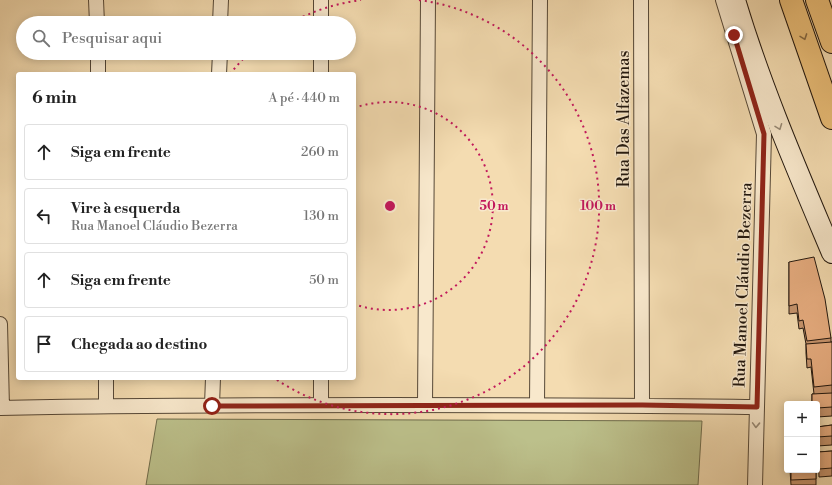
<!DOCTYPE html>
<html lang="pt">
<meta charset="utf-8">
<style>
:root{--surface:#fff;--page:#f6f6f6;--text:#222;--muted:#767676;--line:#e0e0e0}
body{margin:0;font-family:"Libre Bodoni",serif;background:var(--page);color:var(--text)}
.controls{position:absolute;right:12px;bottom:12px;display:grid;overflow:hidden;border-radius:4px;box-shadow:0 2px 10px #0003}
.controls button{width:36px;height:36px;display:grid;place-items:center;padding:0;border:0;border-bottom:1px solid var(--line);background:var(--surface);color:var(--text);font:20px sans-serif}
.stop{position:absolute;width:12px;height:12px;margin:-9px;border:3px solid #8f2418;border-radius:50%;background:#fff}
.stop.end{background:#8f2418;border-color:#fff;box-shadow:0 1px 4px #0008}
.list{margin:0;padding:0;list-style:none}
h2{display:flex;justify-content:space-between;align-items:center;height:52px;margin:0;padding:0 16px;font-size:17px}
h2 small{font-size:13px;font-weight:400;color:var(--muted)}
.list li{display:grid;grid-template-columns:26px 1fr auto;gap:12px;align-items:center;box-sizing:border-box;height:56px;margin:0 8px 8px;padding:0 8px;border:1px solid var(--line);border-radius:4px}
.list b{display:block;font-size:15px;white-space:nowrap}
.list p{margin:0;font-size:13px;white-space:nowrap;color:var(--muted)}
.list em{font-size:13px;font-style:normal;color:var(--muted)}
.icon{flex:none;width:22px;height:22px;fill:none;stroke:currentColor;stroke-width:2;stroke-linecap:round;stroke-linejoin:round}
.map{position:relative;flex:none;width:832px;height:485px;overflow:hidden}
.search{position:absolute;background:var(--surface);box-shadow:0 2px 10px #0003;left:16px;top:16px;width:340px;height:44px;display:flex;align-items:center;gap:10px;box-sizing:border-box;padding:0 14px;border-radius:22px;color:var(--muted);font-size:15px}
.panel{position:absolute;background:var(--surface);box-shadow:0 2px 10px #0003;left:16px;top:72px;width:340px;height:308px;border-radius:4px}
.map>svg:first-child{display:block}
.green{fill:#bcc08b;stroke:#6f6c4c}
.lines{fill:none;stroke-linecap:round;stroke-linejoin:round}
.street-casing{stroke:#564837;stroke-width:16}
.secondary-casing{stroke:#22170e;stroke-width:22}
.highway-casing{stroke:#22170e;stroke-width:24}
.street{stroke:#f8e8cc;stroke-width:14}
.secondary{stroke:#f8e8cc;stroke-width:20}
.highway{stroke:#eabe78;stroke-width:22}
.wall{fill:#c7956e;stroke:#22170e}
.building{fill:#e7ad80;stroke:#22170e}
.oneway{stroke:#866a43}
.oneway2{stroke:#988a76}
.route{stroke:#8f2418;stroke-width:5}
.ring{fill:none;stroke:#c2185b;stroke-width:2;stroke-dasharray:2 4}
.labels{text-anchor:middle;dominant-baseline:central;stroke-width:3;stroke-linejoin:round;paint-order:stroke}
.street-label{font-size:16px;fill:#22170e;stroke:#f8e8cc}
.centre{fill:#c2185b;stroke:#f8e8cc;stroke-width:2}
.ring-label{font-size:12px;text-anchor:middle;font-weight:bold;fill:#c2185b;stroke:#f8e8cc;stroke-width:3;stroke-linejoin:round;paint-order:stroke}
</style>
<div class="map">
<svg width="832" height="485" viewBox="0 0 832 485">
<rect width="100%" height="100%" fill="#f4dcb1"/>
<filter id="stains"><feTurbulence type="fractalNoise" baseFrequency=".005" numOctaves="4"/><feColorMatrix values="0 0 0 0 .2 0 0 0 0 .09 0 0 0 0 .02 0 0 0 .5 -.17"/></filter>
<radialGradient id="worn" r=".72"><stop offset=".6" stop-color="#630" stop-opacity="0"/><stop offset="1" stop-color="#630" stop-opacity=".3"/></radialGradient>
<!-- green -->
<path class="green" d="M157,419L702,421L698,485H146Z"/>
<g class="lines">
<defs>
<path id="street" d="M96,0L97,23
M321,0V23
M641,0L642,405
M723,0L764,134L755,485
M220,23L221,0
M98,53V74
M321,53V74
M219,74L220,53
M0,324L2,408
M106,378V406
M321,378V405
M212,405L213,378
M425,405L428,0
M537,405L540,0
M0,408C128,405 256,405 384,405C508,405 633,405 757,407"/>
<path id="secondary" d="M735,0C761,87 797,170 832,253"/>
<path id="highway" d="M791,0L832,118
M817,0L832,42"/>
</defs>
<!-- street casing -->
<use href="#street" class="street-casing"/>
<!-- secondary casing -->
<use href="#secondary" class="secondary-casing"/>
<!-- highway casing -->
<use href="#highway" class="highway-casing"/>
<!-- street -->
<use href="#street" class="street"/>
<!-- secondary -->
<use href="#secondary" class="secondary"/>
<!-- highway -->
<use href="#highway" class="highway"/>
</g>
<!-- wall -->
<path class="wall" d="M789,262L831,338V342H832V416L817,417V404H812V394H814L811,367L807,368L806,353V344L803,328L799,329L797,313L789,314Z
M832,425V445L817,446V427Z
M832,451V476L819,477L818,452Z
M790,470H816V485H791Z"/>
<!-- building -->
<path class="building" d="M814,257L825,299L831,338L807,341L803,320L799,321L797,304L789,306V262Z
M832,342V385L814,387L811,359H807L806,344Z
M832,393V407L817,408V404H812V394Z
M832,425V436L817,437V427Z
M832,451V468L819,469L818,452Z
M791,470H816V479L791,480Z"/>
<!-- one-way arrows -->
<defs><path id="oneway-chevron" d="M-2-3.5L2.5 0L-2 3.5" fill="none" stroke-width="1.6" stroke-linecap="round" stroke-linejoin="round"/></defs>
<use class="oneway" href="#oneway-chevron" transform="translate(804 37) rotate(70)"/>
<g class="oneway2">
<use href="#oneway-chevron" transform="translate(779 127) rotate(69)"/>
<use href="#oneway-chevron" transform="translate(756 425) rotate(92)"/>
</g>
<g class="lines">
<!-- route -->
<path class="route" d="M212,406L642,405L757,407L764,134L734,35"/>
</g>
<!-- distance rings -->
<g class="ring">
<path d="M354 108A104 104 0 1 1 354 304"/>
<path d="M230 74A208 208 0 0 1 248 54M292 22A208 208 0 0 1 361 0M419 0A208 208 0 1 1 274 378"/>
</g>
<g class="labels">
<!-- street labels -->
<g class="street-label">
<text transform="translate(624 119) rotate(-90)">Rua Das Alfazemas</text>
<text transform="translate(743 285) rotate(-88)">Rua Manoel Cláudio Bezerra</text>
</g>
</g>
<circle cx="390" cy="206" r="6" class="centre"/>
<g class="ring-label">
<text x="494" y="210">50 m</text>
<text x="598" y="210">100 m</text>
</g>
<rect width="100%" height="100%" filter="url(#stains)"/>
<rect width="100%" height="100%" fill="url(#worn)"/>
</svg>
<div class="controls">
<button>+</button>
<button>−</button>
</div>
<div class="stop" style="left:212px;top:406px"></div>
<div class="stop end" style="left:734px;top:35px"></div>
<div class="search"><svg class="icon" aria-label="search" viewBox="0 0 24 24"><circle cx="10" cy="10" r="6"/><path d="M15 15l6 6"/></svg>Pesquisar aqui</div>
<section class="panel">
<h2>6 min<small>A pé · 440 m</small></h2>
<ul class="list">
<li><svg class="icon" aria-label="ahead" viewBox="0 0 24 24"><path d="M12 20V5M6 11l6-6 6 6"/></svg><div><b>Siga em frente</b></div><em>260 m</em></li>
<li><svg class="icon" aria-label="left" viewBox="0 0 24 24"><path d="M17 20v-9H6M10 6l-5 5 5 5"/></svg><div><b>Vire à esquerda</b><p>Rua Manoel Cláudio Bezerra</p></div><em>130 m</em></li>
<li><svg class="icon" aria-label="ahead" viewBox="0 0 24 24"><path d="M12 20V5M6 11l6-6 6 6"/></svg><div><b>Siga em frente</b></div><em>50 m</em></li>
<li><svg class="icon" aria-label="arrive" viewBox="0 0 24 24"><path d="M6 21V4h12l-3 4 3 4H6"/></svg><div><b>Chegada ao destino</b></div></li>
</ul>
</section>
</div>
